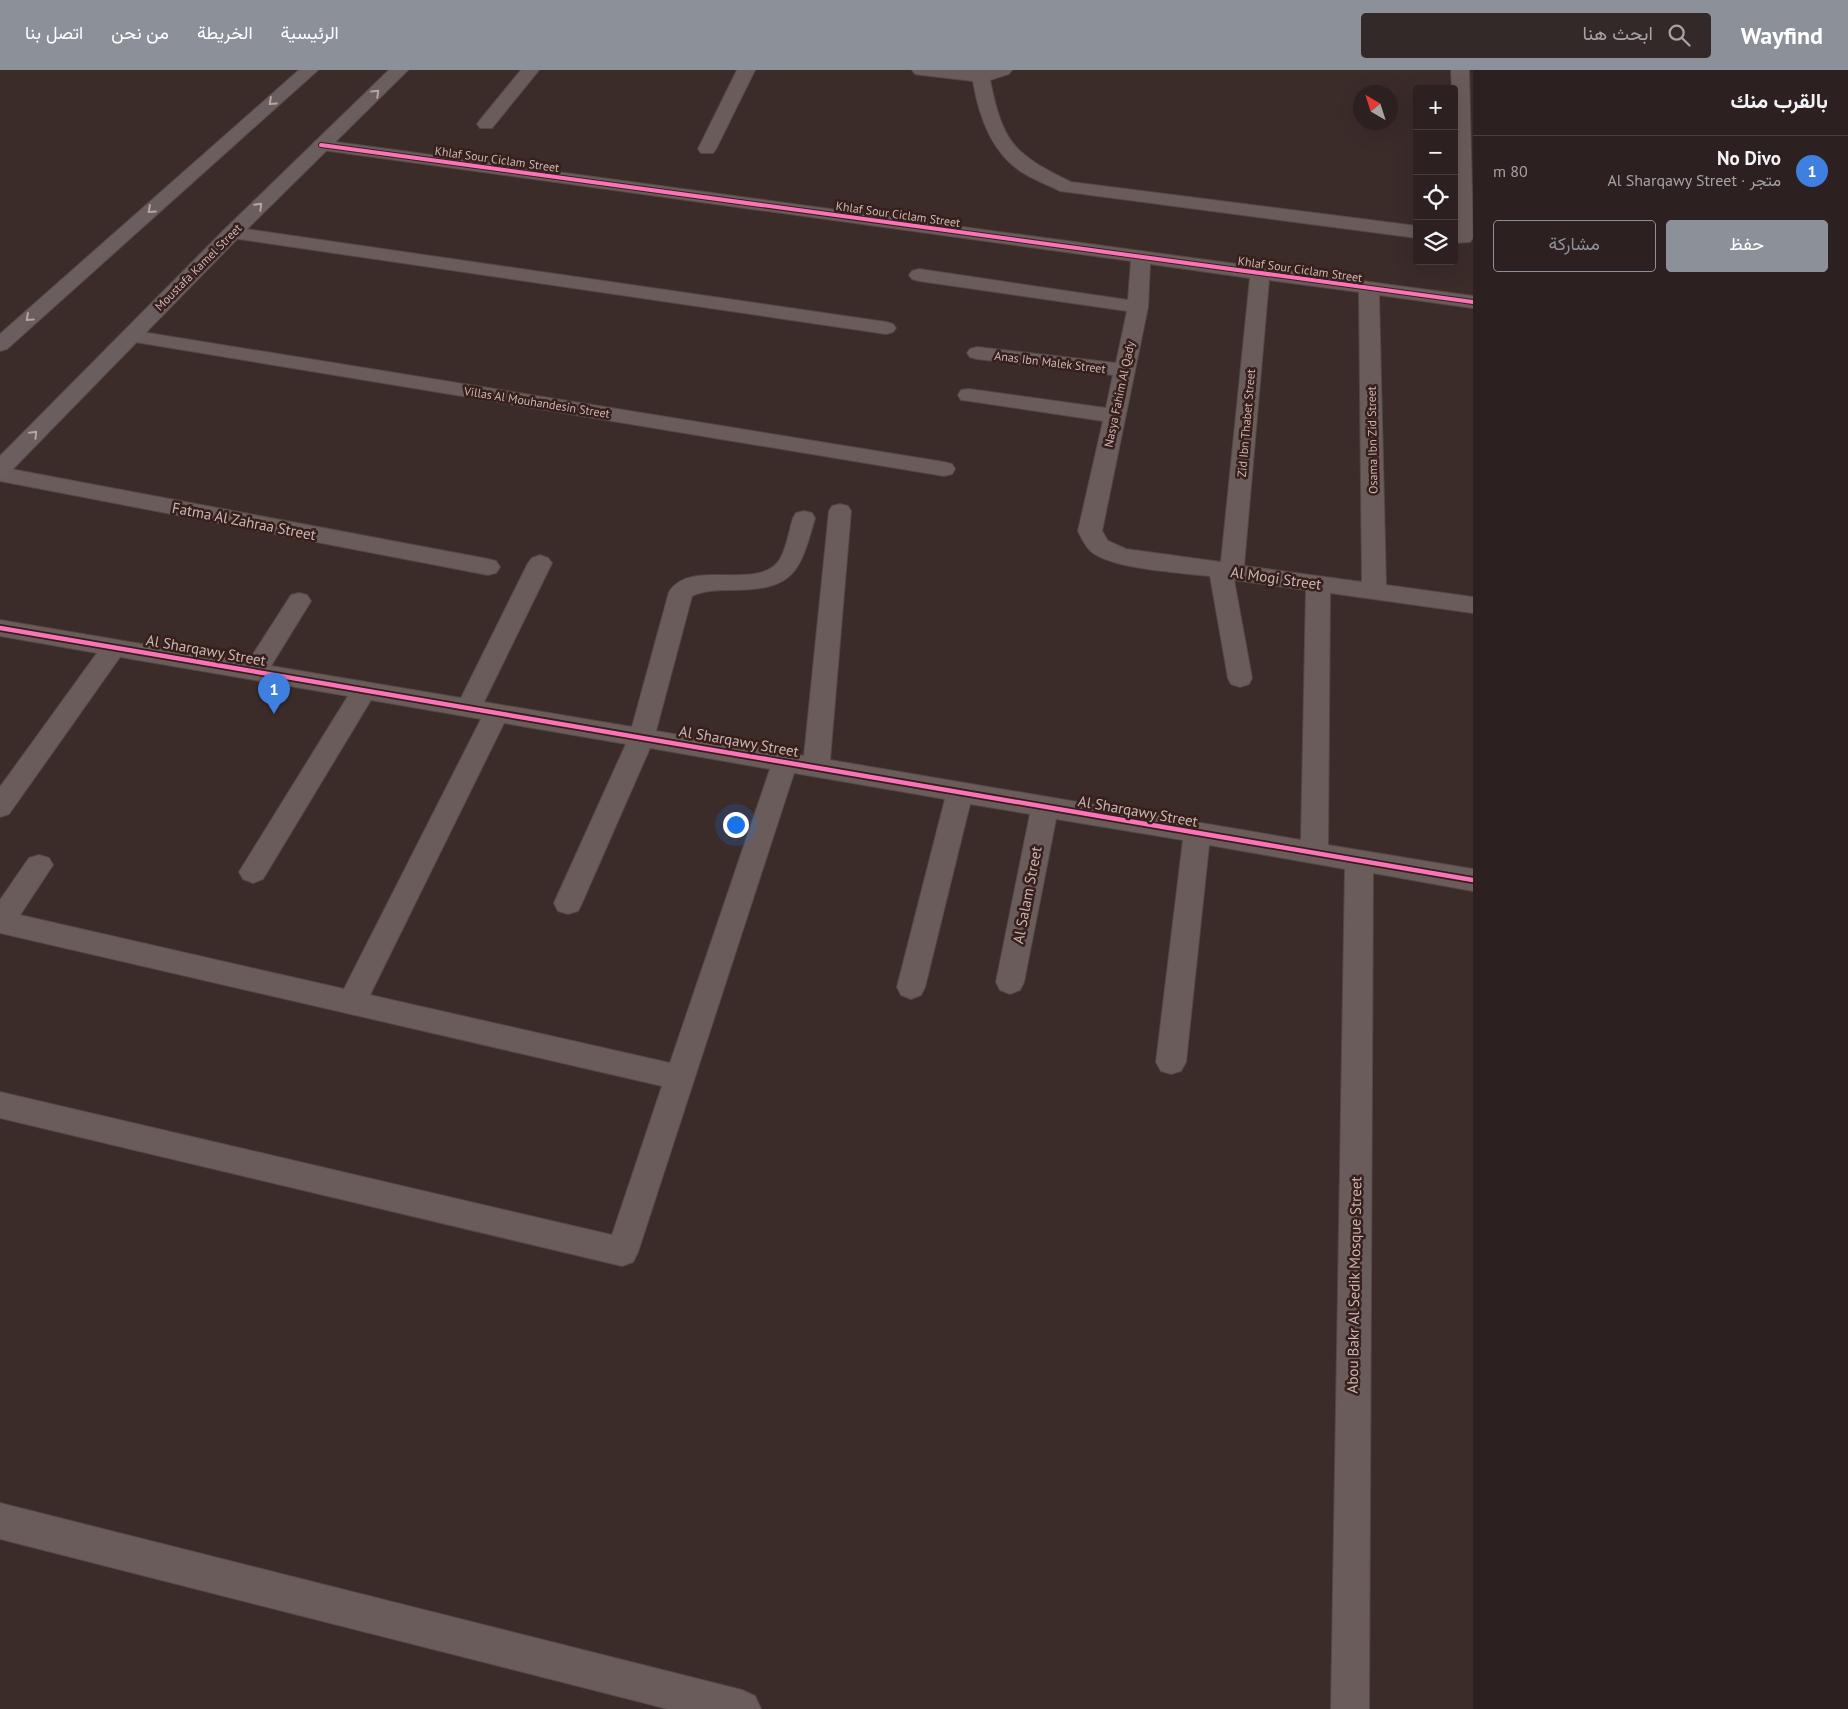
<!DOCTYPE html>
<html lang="ar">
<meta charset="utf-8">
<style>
:root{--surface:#2c2120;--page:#342929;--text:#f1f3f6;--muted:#a6a3a5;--line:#483e3e;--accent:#8c9099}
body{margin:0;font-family:"PT Sans",Vazirmatn,sans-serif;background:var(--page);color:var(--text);direction:rtl}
.controls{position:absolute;right:15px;top:15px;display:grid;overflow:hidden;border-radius:5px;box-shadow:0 5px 20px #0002}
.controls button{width:45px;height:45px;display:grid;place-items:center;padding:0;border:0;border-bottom:1px solid var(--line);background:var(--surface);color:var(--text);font:25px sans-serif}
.compass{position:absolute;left:1353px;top:15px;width:45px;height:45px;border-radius:50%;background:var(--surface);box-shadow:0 5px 20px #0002;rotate:321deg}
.you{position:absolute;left:735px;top:754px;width:18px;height:18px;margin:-12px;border:4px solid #fff;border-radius:50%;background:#1a73e8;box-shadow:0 0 0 8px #1a73e833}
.badge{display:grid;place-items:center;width:32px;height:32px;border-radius:50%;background:var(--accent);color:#fff;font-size:16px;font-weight:700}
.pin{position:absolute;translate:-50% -41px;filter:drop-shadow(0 1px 2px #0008)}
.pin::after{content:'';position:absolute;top:26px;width:18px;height:15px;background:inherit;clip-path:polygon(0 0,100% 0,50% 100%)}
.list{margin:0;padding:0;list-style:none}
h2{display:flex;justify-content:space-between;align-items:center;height:65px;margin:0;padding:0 20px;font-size:21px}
h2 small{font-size:16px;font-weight:400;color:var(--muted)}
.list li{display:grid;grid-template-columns:32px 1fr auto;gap:15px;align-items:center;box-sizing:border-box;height:70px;padding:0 20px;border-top:1px solid var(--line)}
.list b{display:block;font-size:19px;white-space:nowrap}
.list p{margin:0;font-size:16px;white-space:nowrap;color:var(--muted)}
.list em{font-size:16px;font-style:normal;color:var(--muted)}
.actions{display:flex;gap:10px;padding:15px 20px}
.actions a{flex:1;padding:11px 0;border:1px solid var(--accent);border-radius:5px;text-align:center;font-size:18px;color:var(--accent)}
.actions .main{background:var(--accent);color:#fff}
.icon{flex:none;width:28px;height:28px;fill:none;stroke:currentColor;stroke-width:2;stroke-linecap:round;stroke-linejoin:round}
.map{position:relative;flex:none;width:1473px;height:1639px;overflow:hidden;direction:ltr}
header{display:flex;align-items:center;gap:30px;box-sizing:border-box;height:70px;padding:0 25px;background:var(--accent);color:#fff}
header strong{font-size:24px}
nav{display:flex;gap:28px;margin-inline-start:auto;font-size:18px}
.search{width:350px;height:45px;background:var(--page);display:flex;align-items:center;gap:12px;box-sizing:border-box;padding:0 18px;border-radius:5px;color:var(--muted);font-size:19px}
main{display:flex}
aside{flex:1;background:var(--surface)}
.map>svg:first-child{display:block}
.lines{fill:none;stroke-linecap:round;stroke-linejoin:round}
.minor-casing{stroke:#544846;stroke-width:2}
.major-casing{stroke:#574a48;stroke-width:2}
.minor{fill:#695c5b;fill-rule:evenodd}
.major{fill:#6a5e5e;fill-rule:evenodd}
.cycleway-far1-casing{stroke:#371f1c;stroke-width:6}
.cycleway-casing{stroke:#371f1c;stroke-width:8}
.cycleway-far1{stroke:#fb73b8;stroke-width:4}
.cycleway{stroke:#fb73b8;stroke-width:4.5}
.oneway{stroke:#b8a5a3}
.labels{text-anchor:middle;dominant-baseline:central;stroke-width:5;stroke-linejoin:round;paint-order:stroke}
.far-street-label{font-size:12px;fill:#ccb7b4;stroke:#371f1c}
.street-label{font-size:15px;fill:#ccb7b4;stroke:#371f1c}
</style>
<header>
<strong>Wayfind</strong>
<div class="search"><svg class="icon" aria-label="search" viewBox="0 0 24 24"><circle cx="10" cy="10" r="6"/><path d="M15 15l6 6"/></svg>ابحث هنا</div>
<nav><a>الرئيسية</a><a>الخريطة</a><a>من نحن</a><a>اتصل بنا</a></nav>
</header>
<main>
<aside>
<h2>بالقرب منك<small></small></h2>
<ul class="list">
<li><span class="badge" style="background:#3f7fe0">1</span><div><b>No Divo</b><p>متجر · Al Sharqawy Street</p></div><em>80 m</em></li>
</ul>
<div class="actions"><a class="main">حفظ</a><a>مشاركة</a></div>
</aside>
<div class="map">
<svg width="1473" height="1639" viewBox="0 0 1473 1639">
<rect width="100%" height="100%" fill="#3b2c2a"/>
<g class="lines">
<defs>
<path id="minor" d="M521,0H539L492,58H480L477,54L480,50Z
M737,0H755L716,79L713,83H701L698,79Z
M912,0H1012L1009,4L990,10C1003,74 1014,84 1071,112L1417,156V168L1060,121C1049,115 1036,111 1025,104C992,85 979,47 973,11L921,5L915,4Z
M1451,0H1469L1473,168L1470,172L1454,173V19H1452Z
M321,70L1473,226V238L1379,225L1386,515L1473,527V543L1330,523L1328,775L1473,799V821L1373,803L1369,1639H1331L1345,799L1209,775L1186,992L1181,1001L1171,1004L1161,1001L1156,992L1183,770L1056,749L1024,912L1020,920L1010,924L1000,920L996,912L1030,744L970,734L925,917L921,925L911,929L901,925L897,917L945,729L794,703L638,1182L633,1192L622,1196L0,1048V1022L612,1165L662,1016L0,863V830L29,788L39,785L49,788L53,795L20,845L344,919L481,649L371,630L263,809L253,813L243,809L239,802L348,626L120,587L9,744L0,747V717L97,583L0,566V550L248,592L291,525L299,523L307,525L311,531L271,596L461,628L528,493L532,488L540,485L548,488L552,493L484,632L632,657L669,522C691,487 759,523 780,489C787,477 789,461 793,448L796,443L804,441L812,443L815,448C800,501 795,520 733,520C719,520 705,520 692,526L656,661L804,686L829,441L832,436L840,434L848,436L851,441L830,690L1301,770L1306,520L1234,510L1252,608L1249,614L1240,617L1231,614L1228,608L1210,506C1182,503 1115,499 1093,483C1086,478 1082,469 1078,461L1103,351L969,331L961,330L958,325L961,320L969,319L1106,338L1113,305L977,289L970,287L967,283L970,279L977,277L1116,293L1127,241L919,211L912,209L909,205L912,201L919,199L1128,230L1131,191L315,79L312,75L315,71ZM1150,194L1250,208L1221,492L1126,479L1108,471L1102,461L1148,237ZM1269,210L1359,222L1362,512L1244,496ZM504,653L626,674L554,833L558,841L568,844L578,841L582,833L650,678L770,699L670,993L370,925Z
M232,157L886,252L893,254L896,258L893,262L886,264L225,167L222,163L225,159Z
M130,260L944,392L952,394L955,399L952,404L944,406L123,270L120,266L123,262Z
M0,397L488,489L496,491L500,497L496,503L488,505L0,411Z
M0,1433L742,1620L755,1626L761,1639H668L0,1469Z"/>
<path id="major" d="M299,0H318L7,279L0,281V264Z
M389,0H408L239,167L8,404L0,406V386L225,159Z"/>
</defs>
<!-- minor casing -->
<use href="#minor" class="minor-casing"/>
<!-- major casing -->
<use href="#major" class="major-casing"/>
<!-- minor -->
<use href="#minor" class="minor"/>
<!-- major -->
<use href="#major" class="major"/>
<defs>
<path id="cycleway-far1" d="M321,75L1473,232"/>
<path id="cycleway" d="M0,558L1473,810"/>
</defs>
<!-- cycleway-far1 casing -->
<use href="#cycleway-far1" class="cycleway-far1-casing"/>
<!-- cycleway casing -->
<use href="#cycleway" class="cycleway-casing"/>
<!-- cycleway-far1 -->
<use href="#cycleway-far1" class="cycleway-far1"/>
<!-- cycleway -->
<use href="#cycleway" class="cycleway"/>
</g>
<!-- one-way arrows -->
<defs><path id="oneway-chevron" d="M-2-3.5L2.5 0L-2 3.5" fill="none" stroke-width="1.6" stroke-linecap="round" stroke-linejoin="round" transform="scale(1.25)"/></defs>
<g class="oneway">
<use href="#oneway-chevron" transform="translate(376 23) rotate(-44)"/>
<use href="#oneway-chevron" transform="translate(272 32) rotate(138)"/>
<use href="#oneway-chevron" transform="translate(259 136) rotate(-45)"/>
<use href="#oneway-chevron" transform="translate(151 140) rotate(138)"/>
<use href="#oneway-chevron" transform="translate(29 248) rotate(138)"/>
<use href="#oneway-chevron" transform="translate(34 364) rotate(-46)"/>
</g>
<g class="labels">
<!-- far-street labels -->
<g class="far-street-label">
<text transform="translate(497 89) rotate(8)">Khlaf Sour Ciclam Street</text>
<text transform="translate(898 144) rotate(8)">Khlaf Sour Ciclam Street</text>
<text transform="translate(198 197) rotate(-45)">Moustafa Kamel Street</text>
<text transform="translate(1300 199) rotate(8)">Khlaf Sour Ciclam Street</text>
<text transform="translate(1050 292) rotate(7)">Anas Ibn Malek Street</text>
<text transform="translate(1119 324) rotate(-78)">Nasya Fahim Al Qady</text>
<text transform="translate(537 332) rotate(9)">Villas Al Mouhandesin Street</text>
<text transform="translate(1246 353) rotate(-85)">Zid Ibn Thabet Street</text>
<text transform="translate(1372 370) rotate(-91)">Osama Ibn Zid Street</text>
</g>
<!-- street labels -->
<g class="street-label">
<text transform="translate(244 451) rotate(11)">Fatma Al Zahraa Street</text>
<text transform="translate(1276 508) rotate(8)">Al Mogi Street</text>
<text transform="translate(206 580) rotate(10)">Al Sharqawy Street</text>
<text transform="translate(739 671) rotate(10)">Al Sharqawy Street</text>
<text transform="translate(1138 741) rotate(10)">Al Sharqawy Street</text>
<text transform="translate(1027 825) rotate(-79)">Al Salam Street</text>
<text transform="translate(1354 1215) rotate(-89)">Abou Bakr Al Sedik Mosque Street</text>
</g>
</g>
</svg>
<div class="controls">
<button>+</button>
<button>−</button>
<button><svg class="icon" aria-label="locate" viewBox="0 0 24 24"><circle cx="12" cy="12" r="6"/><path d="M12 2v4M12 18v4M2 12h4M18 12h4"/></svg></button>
<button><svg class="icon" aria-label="layers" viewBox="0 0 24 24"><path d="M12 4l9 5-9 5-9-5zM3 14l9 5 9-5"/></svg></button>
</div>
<svg class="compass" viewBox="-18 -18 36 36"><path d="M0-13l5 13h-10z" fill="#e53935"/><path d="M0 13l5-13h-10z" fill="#a6a3a5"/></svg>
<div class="you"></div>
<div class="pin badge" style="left:274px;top:644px;background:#3f7fe0">1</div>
</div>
</main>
